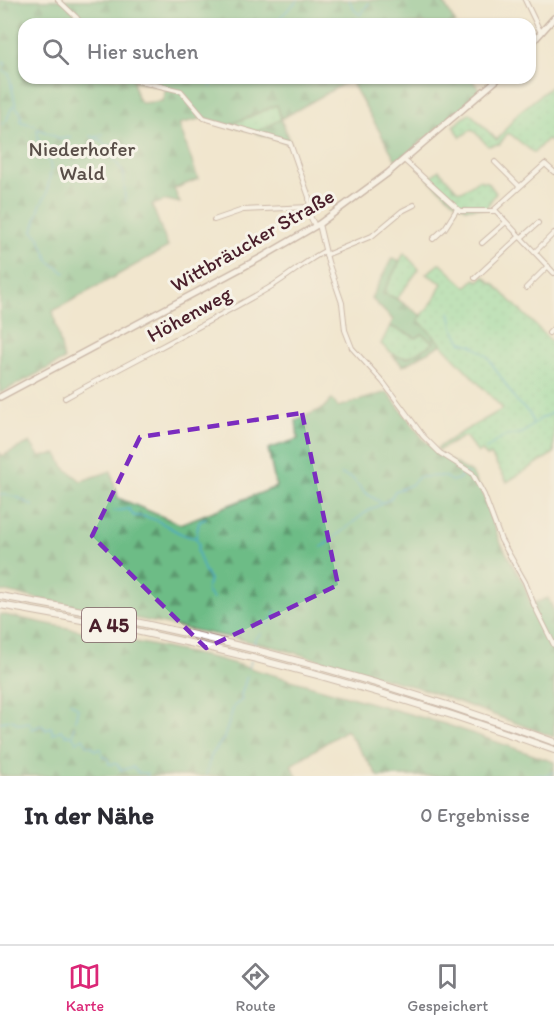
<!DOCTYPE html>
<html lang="de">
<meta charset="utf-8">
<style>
:root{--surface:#fff;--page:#f2f2f3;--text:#2b2b33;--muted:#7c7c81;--line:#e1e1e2;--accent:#db2777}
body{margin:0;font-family:Itim,sans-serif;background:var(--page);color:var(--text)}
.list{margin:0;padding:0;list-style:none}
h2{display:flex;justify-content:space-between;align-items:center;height:78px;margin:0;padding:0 24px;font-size:26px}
h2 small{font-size:20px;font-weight:400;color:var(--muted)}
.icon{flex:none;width:33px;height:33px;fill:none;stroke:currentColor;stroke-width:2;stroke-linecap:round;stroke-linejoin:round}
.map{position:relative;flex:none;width:554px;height:776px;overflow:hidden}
.search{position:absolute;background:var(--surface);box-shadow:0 2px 4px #0004;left:18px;right:18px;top:18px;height:66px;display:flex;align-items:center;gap:15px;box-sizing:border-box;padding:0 21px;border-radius:18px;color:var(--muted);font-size:22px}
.sheet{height:168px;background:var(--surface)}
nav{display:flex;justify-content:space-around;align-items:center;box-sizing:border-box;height:84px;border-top:2px solid var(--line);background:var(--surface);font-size:16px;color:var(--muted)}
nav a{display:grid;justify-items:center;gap:3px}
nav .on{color:var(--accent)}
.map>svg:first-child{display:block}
.green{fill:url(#green-dots);stroke:#687e65;stroke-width:1.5}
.forest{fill:url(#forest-firs);stroke:#5c6e58;stroke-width:1.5;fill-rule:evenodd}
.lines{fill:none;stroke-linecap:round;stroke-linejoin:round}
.stream{stroke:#49a9c8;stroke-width:1.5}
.minor-casing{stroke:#9e827c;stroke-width:6}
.major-casing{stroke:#9e827c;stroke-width:8}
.highway-casing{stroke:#9e827c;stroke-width:8}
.minor{stroke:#fff;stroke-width:4}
.major{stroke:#fff;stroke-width:5}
.highway{stroke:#fff;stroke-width:6}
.marked{fill:none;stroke:#7b2cbf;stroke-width:4.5;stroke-dasharray:12 8;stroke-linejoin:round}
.labels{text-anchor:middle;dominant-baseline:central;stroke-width:6;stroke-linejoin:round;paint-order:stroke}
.shield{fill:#f7f3e8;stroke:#7e5f64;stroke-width:1.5}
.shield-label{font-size:20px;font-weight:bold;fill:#4a1f2b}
.park-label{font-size:21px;fill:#594e48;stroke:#f7f3e8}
.street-label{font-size:21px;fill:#4a1f2b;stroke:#f7f3e8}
</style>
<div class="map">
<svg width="554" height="776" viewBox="0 0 554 776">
<defs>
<pattern id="green-dots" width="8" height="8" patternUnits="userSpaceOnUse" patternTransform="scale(1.5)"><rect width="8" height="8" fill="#87dc9f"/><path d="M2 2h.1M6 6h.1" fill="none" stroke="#76bc89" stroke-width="1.8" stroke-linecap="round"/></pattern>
<pattern id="forest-firs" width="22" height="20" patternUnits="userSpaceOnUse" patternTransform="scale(1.5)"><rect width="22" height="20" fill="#6dbc86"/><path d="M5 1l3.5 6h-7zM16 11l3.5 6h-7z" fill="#5c986e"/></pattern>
</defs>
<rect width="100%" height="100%" fill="#f7f3e8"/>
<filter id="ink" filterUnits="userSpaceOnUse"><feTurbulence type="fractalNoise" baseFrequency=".0167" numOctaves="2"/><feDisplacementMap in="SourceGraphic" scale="12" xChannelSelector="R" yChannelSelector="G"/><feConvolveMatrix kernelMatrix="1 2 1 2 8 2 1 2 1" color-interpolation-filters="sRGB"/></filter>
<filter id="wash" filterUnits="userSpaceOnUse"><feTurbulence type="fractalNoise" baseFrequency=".008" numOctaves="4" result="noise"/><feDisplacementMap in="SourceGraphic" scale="24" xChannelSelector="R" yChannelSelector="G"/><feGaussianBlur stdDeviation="1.35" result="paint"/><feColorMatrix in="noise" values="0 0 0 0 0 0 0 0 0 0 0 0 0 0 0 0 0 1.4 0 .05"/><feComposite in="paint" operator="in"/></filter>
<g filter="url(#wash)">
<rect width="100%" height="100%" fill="#f1e6ce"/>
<!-- green -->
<path class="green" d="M554,84V144L547,139L534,153L510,134H507L500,144L488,146L472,129L461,137L453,126L470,113L497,140L518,113Z
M277,105L281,119C256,135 257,133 230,125Z
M439,170L457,190L462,191L478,180L488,182L496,193L486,208H466L456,203L428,179Z
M404,253L419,269L397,299L383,293Z
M440,263L466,287L475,279L479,281L484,276L492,284L493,283L554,344V453L507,482L491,455L488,457L482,451L478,453L465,436L439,450L437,448L457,435L503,409L418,320L434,300L442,283L426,274Z
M390,326C399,331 407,332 416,338L422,334L435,343C410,357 403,366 381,344Z"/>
<!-- forest -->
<path class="forest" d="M0,0H442L456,24H24V78H471L481,92L397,162L350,80L281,119L290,143L256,133L281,119L277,105L229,125L204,118L179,124L198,179L174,189L180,203L167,200L152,205L168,247L53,311L64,360L0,393ZM133,80L166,88L162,101L142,103L137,98Z
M392,258L400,261L383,293L397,299L422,316L418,320L442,344L403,366L393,356L408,358L434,343L422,334L416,338C407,332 399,331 390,326L393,320L371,298Z
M387,392L424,440L439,454L472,473L483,494L499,540L523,583L531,604L548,598L554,611V737L426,690L267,645L0,591V453L2,456L30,442L39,456L57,454L64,467L81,481L111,471L118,498L180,524L276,487L268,449L298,439L296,420L322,409L332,399L338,407Z
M0,614L218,659L448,725L554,762V776H378L346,730L291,765L297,776H0Z"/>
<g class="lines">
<!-- stream -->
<path class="stream" d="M349,0L355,11L360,15L369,3
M273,24L298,0
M0,60L5,63V66
M3,70L9,74L16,107L21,113V122L35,125
M211,87L212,78
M7,120L11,109L16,104
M2,124L3,123
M37,129L39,146L50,163L51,170L47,193L40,206L33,231L39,237L49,261L65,273
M38,129L61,139L71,137
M90,136L101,140L124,174L125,201
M96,137L103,134
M105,145H116L124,148
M450,312L453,327L461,342L472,345L487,356L517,402L530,414L533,424
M486,449L502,437L523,433L540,419L554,412
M341,474L353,479L364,492L380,502
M0,494L17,497L33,506
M114,511L129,509L134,516C159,514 174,536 196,538L199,545L197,550L205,572L210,580L207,587V592L213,599
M196,537L199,522L206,518
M322,547L365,513L390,499L395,491L411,485L419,477L444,476L451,481L459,479L462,474H468
M267,625L274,617L275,611
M253,648L255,639L261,633
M249,668L251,661
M70,702L78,708L75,721
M0,722L12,720L19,724L29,722L32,729L42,725L46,730L51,727L53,734L61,730L66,735H72L77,742L83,738L87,745L92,746L95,750L101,749L103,757L108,758L109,764H117L121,770L133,767L138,773H146L148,776
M73,734L74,726
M206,776L211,756L224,738L234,706L242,700L241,695L247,676
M533,776L538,774L544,776L554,772"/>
</g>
</g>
<g filter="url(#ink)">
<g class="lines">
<defs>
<path id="minor" d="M58,0L77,18L81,24
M525,0L541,33
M127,78L149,84
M152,84L181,91L204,118L290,143L309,197L310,216L315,226
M404,160L460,211H496L554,273
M495,162L519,186
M494,210L545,164L554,172
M214,220L243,210L310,207
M319,224L328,262L342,303L345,330L352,348L383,382L423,436L440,453L472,473L484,495L501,540L525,582L534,605L554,645
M521,238L538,223
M433,239L445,228L457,209
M482,243L506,222
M535,252L554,233
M326,255L372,236L402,211L414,205
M475,278L520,236
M526,288L548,266
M549,333L554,328
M65,398C132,361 201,327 267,289C287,278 305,261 325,251"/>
<path id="major" d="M530,45L554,18
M0,397L264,256L319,224L388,173L499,78"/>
<path id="highway" d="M0,596C189,628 374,676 554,742
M0,605C188,637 375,685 554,750"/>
</defs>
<!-- minor casing -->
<use href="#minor" class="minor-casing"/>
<!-- major casing -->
<use href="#major" class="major-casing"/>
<!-- highway casing -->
<use href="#highway" class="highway-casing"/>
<!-- minor -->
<use href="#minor" class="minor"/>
<!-- major -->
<use href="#major" class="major"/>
<!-- highway -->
<use href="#highway" class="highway"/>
</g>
</g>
<!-- marked area -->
<path d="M0 0H554V776H0ZM302,413L338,585L206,648L92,536L140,437Z" fill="#f1e6ce" fill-opacity=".55" fill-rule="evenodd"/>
<path class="marked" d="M302,413L338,585L206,648L92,536L140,437Z"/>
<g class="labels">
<!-- shield labels -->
<rect class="shield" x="82" y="608" width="54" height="34" rx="4.5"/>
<g class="shield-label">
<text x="109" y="625">A 45</text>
</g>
<!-- park labels -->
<g class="park-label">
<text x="82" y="148">Niederhofer<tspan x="82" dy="24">Wald</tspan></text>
</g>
<!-- street labels -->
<g class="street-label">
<text transform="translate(252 240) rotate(-30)">Wittbräucker Straße</text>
<text transform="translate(189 314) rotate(-29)">Höhenweg</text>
</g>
</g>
</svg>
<div class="search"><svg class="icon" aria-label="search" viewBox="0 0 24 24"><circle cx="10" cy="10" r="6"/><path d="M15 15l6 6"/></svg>Hier suchen</div>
</div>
<section class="sheet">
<h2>In der Nähe<small>0 Ergebnisse</small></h2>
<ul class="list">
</ul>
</section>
<nav>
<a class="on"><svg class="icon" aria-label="map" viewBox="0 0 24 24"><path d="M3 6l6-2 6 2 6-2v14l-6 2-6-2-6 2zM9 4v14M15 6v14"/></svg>Karte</a>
<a><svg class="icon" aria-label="directions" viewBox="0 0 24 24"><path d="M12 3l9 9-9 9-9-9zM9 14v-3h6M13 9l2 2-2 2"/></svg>Route</a>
<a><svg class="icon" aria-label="saved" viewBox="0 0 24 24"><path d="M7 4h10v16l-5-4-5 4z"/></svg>Gespeichert</a>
</nav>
